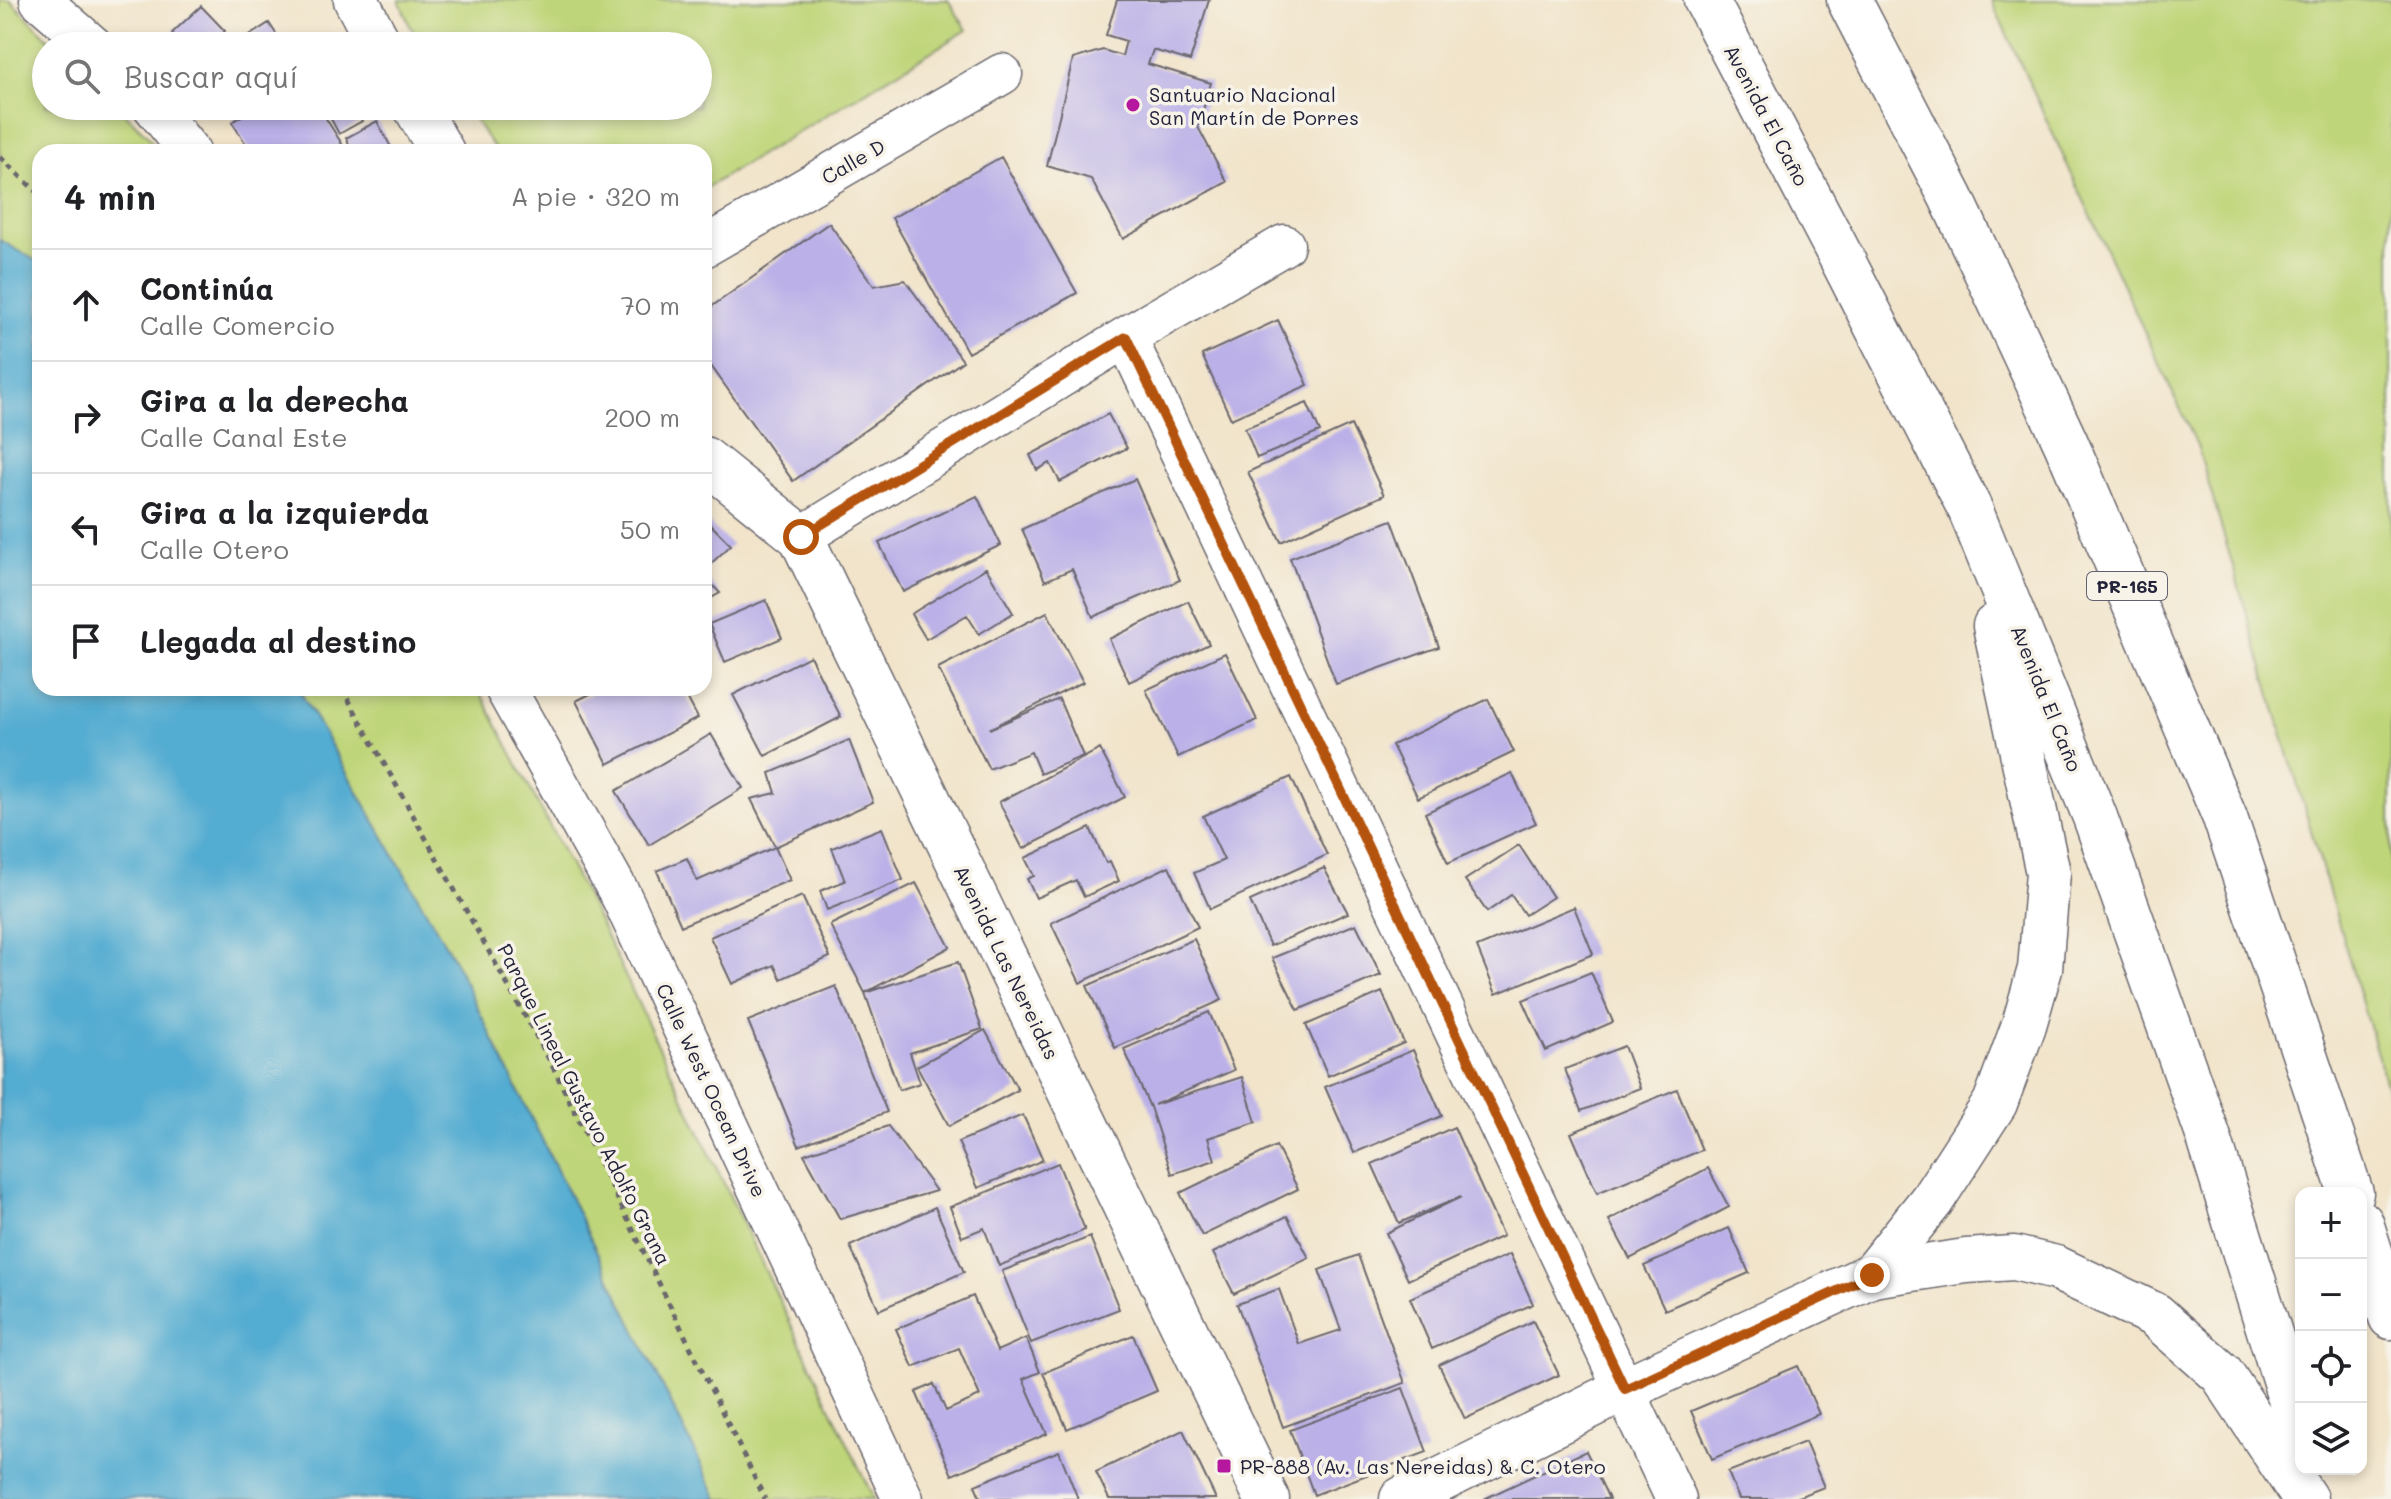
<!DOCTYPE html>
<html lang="es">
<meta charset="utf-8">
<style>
:root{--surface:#fff;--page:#f6f6f6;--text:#202124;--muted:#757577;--line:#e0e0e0}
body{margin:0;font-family:Mali,sans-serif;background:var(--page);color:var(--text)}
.controls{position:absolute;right:24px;bottom:24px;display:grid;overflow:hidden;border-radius:16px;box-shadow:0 4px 12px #0003}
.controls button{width:72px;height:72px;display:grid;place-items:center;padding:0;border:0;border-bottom:2px solid var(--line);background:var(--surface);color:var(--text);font:40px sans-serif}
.stop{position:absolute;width:24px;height:24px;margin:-18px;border:6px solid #b45309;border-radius:50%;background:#fff}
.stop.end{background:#b45309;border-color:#fff;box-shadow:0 2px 8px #0008}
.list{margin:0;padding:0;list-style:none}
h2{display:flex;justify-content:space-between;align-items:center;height:104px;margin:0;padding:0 32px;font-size:34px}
h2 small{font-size:26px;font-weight:400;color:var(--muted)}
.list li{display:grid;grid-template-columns:52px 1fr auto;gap:24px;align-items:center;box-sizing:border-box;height:112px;padding:0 32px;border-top:2px solid var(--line)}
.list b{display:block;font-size:30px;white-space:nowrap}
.list p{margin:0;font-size:26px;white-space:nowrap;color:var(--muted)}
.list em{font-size:26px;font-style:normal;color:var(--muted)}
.icon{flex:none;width:44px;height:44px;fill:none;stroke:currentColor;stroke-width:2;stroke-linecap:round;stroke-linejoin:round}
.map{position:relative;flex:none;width:2391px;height:1499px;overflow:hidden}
.search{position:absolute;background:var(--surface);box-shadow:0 4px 12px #0003;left:32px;top:32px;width:680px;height:88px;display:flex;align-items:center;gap:20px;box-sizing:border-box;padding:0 28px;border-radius:44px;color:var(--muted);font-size:30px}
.panel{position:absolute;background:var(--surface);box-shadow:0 4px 12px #0003;left:32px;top:144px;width:680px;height:552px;border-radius:24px}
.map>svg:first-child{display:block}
.green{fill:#bfd579;stroke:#707c5a;stroke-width:2}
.water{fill:#53acd1;stroke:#3a6786;stroke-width:2}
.building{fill:#bbb1e8}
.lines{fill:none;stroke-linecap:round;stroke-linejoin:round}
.street-casing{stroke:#6a666d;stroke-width:43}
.secondary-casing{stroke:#6a666d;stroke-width:47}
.highway-casing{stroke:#6a666d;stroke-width:47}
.path{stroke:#6a666d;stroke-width:5;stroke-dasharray:6 6;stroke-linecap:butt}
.street{stroke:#fff;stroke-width:40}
.secondary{stroke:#fff;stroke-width:44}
.highway{stroke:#fff;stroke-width:44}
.route{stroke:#b45309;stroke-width:10}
.poi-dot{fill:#b5179e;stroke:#f7f3e8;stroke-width:3}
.labels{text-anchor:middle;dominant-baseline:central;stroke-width:7;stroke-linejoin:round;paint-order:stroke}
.shield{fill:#f7f3e8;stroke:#62616f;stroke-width:2}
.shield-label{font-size:18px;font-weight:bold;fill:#22223b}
.poi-label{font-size:20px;fill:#22223b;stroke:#f7f3e8;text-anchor:start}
.street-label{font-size:20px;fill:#22223b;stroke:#f7f3e8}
</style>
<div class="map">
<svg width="2391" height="1499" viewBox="0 0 2391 1499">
<rect width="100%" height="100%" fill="#f7f3e8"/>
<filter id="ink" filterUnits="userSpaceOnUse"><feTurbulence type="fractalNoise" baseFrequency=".0125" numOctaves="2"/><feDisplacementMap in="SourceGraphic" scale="16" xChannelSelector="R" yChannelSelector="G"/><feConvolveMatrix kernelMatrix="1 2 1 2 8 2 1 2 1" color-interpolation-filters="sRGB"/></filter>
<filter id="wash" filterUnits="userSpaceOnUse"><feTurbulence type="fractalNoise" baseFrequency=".006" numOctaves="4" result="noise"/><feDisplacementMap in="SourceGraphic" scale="32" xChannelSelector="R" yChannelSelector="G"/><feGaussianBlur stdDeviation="1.8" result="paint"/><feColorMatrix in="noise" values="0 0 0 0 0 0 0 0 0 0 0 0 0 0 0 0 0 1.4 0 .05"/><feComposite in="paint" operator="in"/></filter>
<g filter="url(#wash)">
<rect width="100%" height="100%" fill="#f1e4ca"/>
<!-- green -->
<path class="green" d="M0,0H10L56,46H46V106H117L147,135L158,152H40V263L0,240Z
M399,0H948L967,30L704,189V152H497L465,106H698V46H424L410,26Z
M1991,0H2391V1101L2197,445Z
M298,688H478L600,923L874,1499H718L453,958Z"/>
<!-- water -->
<path class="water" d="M0,240L40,263V688H298L453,958L718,1499H0Z"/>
<g id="blocks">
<!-- building -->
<path class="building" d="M1117,0H1209L1190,61L1153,50L1148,64L1211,83L1198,127L1227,182L1123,239L1091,179L1047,166L1073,59L1103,50L1122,56L1126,41L1106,35Z
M201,6L225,31L209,46H184L172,33Z
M269,23L284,46H233Z
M258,106H318L342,144L330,152H251L232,122Z
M324,106H354L362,121L339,134Z
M377,121L392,149L388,152H353L346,138Z
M1001,157L1077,293L968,353L892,218Z
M829,223L874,286L905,280L963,361L793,481L704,356V312Z
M1278,320L1308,385L1231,419L1202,355Z
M1307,403L1320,432L1257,458L1245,428Z
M1108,414L1127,448L1060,482L1050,463L1037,470L1030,455Z
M1351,425L1384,495L1281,542L1248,472Z
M1135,479L1180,580L1093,617L1072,569L1045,581L1022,529Z
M977,496L1001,545L903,592L879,543Z
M704,518L731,545L704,570Z
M1392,520L1439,647L1336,684L1290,558Z
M986,568L1013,613L979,634L967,615L926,639L911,614Z
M704,576L720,593L704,602Z
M766,600L782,638L725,662L709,624Z
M1188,601L1209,644L1129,682L1109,639Z
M1047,612L1083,682L989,729L1059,699L1083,756L1040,774L1031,752L989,769L938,668Z
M1225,653L1257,720L1178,757L1146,690Z
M810,656L841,717L765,756L733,695Z
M602,688H682L698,718L608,764L576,701Z
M1488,699L1514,752L1418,798L1392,745Z
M711,734L743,788L649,845L616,791Z
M849,740L873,802L775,847L751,799L776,793L770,773Z
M1100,749L1125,797L1023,849L999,802Z
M1512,773L1536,823L1448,863L1425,813Z
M1291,777L1327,855L1210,909L1194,873L1224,860L1203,816Z
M882,828L903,880L827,910L820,891L845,881L832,848Z
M1090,828L1106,863L1110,861L1119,881L1084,897L1076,880L1036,898L1027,879L1034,876L1025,858Z
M1519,845L1553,897L1525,915L1511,895L1487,912L1465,880Z
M775,847L790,880L681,926L657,871L687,858L697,881Z
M1169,866L1198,927L1080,983L1051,923Z
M1324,868L1348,913L1270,946L1250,901Z
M916,883L950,947L865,993L830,925Z
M802,896L830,957L781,979L774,965L732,984L710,937Z
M1574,907L1593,954L1496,994L1477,947Z
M1356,924L1381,975L1298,1010L1272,958Z
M1194,939L1222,1000L1115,1048L1087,986Z
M958,962L982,1029L910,1053L920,1083L899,1090L865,993Z
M1591,972L1613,1022L1546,1051L1523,1000Z
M836,986L887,1112L799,1146L748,1021Z
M1382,992L1404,1043L1328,1076L1306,1025Z
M1209,1012L1234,1070L1154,1105L1242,1077L1256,1122L1208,1138L1215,1160L1172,1174L1150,1107L1124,1049Z
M985,1030L1018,1090L949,1126L917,1066Z
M1624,1046L1640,1088L1581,1111L1565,1069Z
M1413,1050L1442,1116L1354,1153L1325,1087Z
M1677,1089L1702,1150L1597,1193L1571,1133Z
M1023,1115L1043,1160L978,1188L958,1142Z
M888,1126L936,1191L840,1219L804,1154Z
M1454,1127L1503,1236L1408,1280L1386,1233L1461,1197L1399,1223L1372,1164Z
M1276,1146L1298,1189L1202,1236L1180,1193Z
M1058,1163L1085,1230L999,1266L984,1228L962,1237L950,1207Z
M1708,1168L1729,1207L1630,1259L1609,1220Z
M935,1207L964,1272L879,1310L850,1246Z
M1287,1216L1309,1258L1234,1294L1213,1253Z
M1729,1228L1749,1273L1665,1310L1644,1266Z
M1090,1237L1119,1309L1031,1343L1002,1271Z
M1510,1254L1533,1304L1432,1349L1410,1298Z
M1358,1255L1405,1383L1283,1427L1237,1304L1279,1289L1299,1344L1341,1330L1319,1270Z
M973,1296L997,1351L1026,1338L1040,1372L1023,1379L1047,1434L952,1475L916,1392L934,1384L946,1411L980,1396L959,1348L913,1367L896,1329Z
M1533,1321L1559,1375L1465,1419L1439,1365Z
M1133,1335L1157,1391L1067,1429L1043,1373Z
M1798,1366L1819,1414L1712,1459L1691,1411Z
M1403,1388L1427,1452L1314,1495L1290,1430Z
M1183,1430L1216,1499H1109L1096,1472Z
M1805,1442L1824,1487L1793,1499H1739L1728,1472Z
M1059,1451L1078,1499H981L975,1485Z
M1586,1451L1609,1499H1484Z"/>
</g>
</g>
<g filter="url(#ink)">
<use href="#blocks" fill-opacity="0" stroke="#6a666d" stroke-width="2"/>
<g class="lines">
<defs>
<path id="street" d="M40,0L93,46
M153,106L190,152
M704,247L1002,74
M1126,337L1676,1499
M801,537L1126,337L1284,245
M505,688L621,896L903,1499"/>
<path id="secondary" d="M356,0L380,46
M415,106L442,152
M704,459L801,537L1267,1499
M1402,1499L1625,1389L1872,1275"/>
<path id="highway" d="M1706,0L1843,261L1970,509L2095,817L2208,1135L2301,1433
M1849,0L1951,197L2066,443L2225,818L2351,1193
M2361,1223L2391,1317
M1872,1275L1932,1200L1995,1103L2024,1025L2040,969L2048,873L1995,626
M1872,1275L1966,1261L2014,1258L2056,1268L2155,1315L2222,1374L2305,1499"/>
</defs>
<!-- street casing -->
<use href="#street" class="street-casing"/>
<!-- secondary casing -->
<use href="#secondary" class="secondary-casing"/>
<!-- highway casing -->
<use href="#highway" class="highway-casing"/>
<!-- path -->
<path class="path" d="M0,157L40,195
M342,688L550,1061L765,1499"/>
<!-- street -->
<use href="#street" class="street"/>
<!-- secondary -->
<use href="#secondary" class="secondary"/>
<!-- highway -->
<use href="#highway" class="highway"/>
</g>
</g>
<g class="lines" filter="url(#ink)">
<!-- route -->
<path class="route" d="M801,537L1126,337L1625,1389L1872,1275"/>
</g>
<!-- markers -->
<g class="poi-dot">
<circle cx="1133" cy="105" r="8"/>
<rect x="1216" y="1458" width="16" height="16" rx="4"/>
</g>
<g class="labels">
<!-- shield labels -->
<rect class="shield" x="2087" y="572" width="80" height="28" rx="6"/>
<g class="shield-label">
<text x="2127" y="586">PR-165</text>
</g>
<!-- poi labels -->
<g class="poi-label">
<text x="1149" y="94">Santuario Nacional<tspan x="1149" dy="23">San Martín de Porres</tspan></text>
<text x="1240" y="1466">PR-888 (Av. Las Nereidas) &amp; C. Otero</text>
</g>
<!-- street labels -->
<g class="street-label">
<text transform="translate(1767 115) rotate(62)">Avenida El Caño</text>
<text transform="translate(853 161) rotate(-30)">Calle D</text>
<text transform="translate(2047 698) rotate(68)">Avenida El Caño</text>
<text transform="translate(1007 962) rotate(64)">Avenida Las Nereidas</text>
<text transform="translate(712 1090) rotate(65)">Calle West Ocean Drive</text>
<text transform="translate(585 1104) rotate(63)">Parque Lineal Gustavo Adolfo Grana</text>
</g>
</g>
</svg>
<div class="controls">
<button>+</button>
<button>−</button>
<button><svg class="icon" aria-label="locate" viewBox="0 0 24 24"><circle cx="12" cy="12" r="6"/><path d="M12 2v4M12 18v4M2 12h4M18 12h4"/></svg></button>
<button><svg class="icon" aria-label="layers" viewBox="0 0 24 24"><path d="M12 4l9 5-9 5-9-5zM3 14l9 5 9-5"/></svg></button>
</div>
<div class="stop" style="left:801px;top:537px"></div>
<div class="stop end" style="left:1872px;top:1275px"></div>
<div class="search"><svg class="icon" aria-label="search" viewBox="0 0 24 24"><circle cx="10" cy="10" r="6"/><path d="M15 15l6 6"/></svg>Buscar aquí</div>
<section class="panel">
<h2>4 min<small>A pie · 320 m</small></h2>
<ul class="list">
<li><svg class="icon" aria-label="ahead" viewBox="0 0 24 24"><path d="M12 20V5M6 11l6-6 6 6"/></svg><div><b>Continúa</b><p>Calle Comercio</p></div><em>70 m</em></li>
<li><svg class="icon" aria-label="right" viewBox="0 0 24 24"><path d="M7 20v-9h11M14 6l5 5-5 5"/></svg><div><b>Gira a la derecha</b><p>Calle Canal Este</p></div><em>200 m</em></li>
<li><svg class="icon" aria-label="left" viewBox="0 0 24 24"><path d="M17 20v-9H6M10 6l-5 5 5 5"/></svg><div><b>Gira a la izquierda</b><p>Calle Otero</p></div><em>50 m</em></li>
<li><svg class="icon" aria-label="arrive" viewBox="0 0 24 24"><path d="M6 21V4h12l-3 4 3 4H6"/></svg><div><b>Llegada al destino</b></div></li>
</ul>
</section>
</div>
